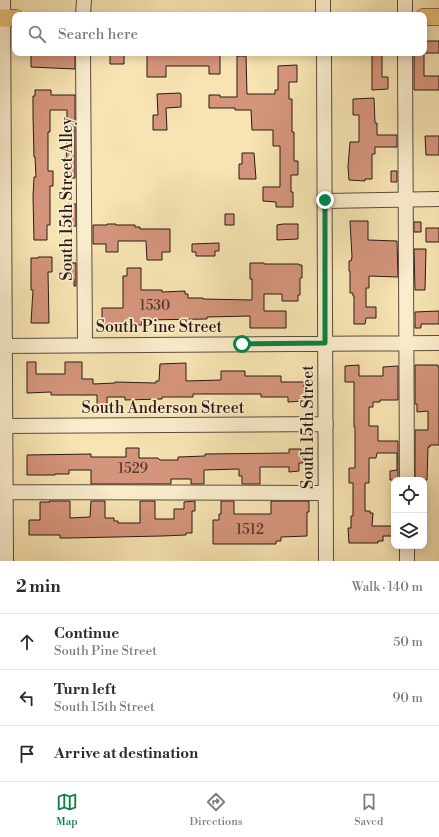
<!DOCTYPE html>
<meta charset="utf-8">
<style>
:root{--surface:#fff;--page:#f2f2f3;--text:#2b2b33;--muted:#7c7c81;--line:#e1e1e2;--accent:#0b8043}
body{margin:0;font-family:"Libre Bodoni",serif;background:var(--page);color:var(--text)}
.controls{position:absolute;right:12px;bottom:12px;display:grid;overflow:hidden;border-radius:8px;box-shadow:0 2px 10px #0003}
.controls button{width:36px;height:36px;display:grid;place-items:center;padding:0;border:0;border-bottom:1px solid var(--line);background:var(--surface);color:var(--text);font:20px sans-serif}
.stop{position:absolute;width:12px;height:12px;margin:-9px;border:3px solid #0b8043;border-radius:50%;background:#fff}
.stop.end{background:#0b8043;border-color:#fff;box-shadow:0 1px 4px #0008}
.list{margin:0;padding:0;list-style:none}
h2{display:flex;justify-content:space-between;align-items:center;height:52px;margin:0;padding:0 16px;font-size:17px}
h2 small{font-size:13px;font-weight:400;color:var(--muted)}
.list li{display:grid;grid-template-columns:26px 1fr auto;gap:12px;align-items:center;box-sizing:border-box;height:56px;padding:0 16px;border-top:1px solid var(--line)}
.list b{display:block;font-size:15px;white-space:nowrap}
.list p{margin:0;font-size:13px;white-space:nowrap;color:var(--muted)}
.list em{font-size:13px;font-style:normal;color:var(--muted)}
.icon{flex:none;width:22px;height:22px;fill:none;stroke:currentColor;stroke-width:2;stroke-linecap:round;stroke-linejoin:round}
.map{position:relative;flex:none;width:439px;height:561px;overflow:hidden}
.search{position:absolute;background:var(--surface);box-shadow:0 2px 10px #0003;left:12px;right:12px;top:12px;height:44px;display:flex;align-items:center;gap:10px;box-sizing:border-box;padding:0 14px;border-radius:8px;color:var(--muted);font-size:15px}
.sheet{height:220px;background:var(--surface)}
nav{display:flex;justify-content:space-around;align-items:center;box-sizing:border-box;height:56px;border-top:1px solid var(--line);background:var(--surface);font-size:11px;color:var(--muted)}
nav a{display:grid;justify-items:center;gap:2px}
nav .on{color:var(--accent)}
.map>svg:first-child{display:block}
.building{fill:#d5957c;stroke:#291a14}
.lines{fill:none;stroke-linecap:round;stroke-linejoin:round}
.minor-casing{stroke:#5c4c3c;stroke-width:16}
.major-casing{stroke:#291a14;stroke-width:18}
.minor{stroke:#faedcd;stroke-width:14}
.major{stroke:#ecc279;stroke-width:17}
.route{stroke:#0b8043;stroke-width:5}
.labels{text-anchor:middle;dominant-baseline:central;stroke-width:3.5;stroke-linejoin:round;paint-order:stroke}
.number-label{font-size:14px;fill:#54392e}
.street-label{font-size:16px;fill:#291a14;stroke:#faedcd}
</style>
<div class="map">
<svg width="439" height="561" viewBox="0 0 439 561">
<rect width="100%" height="100%" fill="#f7e4b2"/>
<filter id="stains"><feTurbulence type="fractalNoise" baseFrequency=".005" numOctaves="4"/><feColorMatrix values="0 0 0 0 .2 0 0 0 0 .09 0 0 0 0 .02 0 0 0 .5 -.17"/></filter>
<radialGradient id="worn" r=".72"><stop offset=".6" stop-color="#630" stop-opacity="0"/><stop offset="1" stop-color="#630" stop-opacity=".3"/></radialGradient>
<!-- building -->
<path class="building" d="M428,41H439V53H424V42Z
M31,53H75V69L31,67Z
M110,53H124V64H110Z
M147,53H220V74H209V66H166V77H147Z
M372,53H382V77H388V89L372,90Z
M414,53H424V76H439V90H414Z
M237,56H246L247,94H275V90H278V66L297,65V82H289V99H292V132H294V161H298V175H291V192H293V207H276V202L263,201V187H280V146H273V130H252L251,110H235V108H209V95H220V97H237Z
M35,90H51V95H75V178H66L67,110H50V132H48V171H53V186H50V225H47V240H34L33,196L34,177H36L35,157H34L33,115V96H35Z
M180,93L181,95V107L166,108L167,130H153V115H158L157,94Z
M374,98L375,123H377V135H397V147H375V154H372V179H365V181L349,180L348,167L350,142H359V115H353V99Z
M425,136H439V155H426Z
M242,153H254L256,179H239V164H242Z
M391,171H397V182H391Z
M68,204H76V226H69Z
M225,214H234V225H225Z
M350,221H368V240L397,241L398,277L369,276V288H366V307H376V318H366L365,324H354V296H353V293H350V271H349V261H351L352,257Z
M414,222H421V232H414Z
M107,224H116V225H135V227H140V229H170V252H162V260H147L146,241H118V252H106V244H93V225H107Z
M283,224H298V239L277,240V225Z
M426,228H439V242H426Z
M219,243V251H215V256H196V252H192V244Z
M414,249H426L425,290H415Z
M38,257H52V272H48L49,323H31L33,290H31V258H38Z
M70,263H76V286H74V279H70Z
M250,263H264V264H299V265H302V278H300V295H298V301H282V294H264V311H286V328H250V316L207,317V319L142,320V325L102,324V308H123V276H127V268H141V290H162V292L185,291V294H188V298H203V299L252,300V279H250Z
M439,311V324H421V328H415V312Z
M27,362H36V374H65V362H82V379H93V384L115,383V382L156,383V381H159L160,364L186,363V381L221,380V371H245V376H281V382H304V401L288,402V397H261V394H193V397H162V399L125,400V397H107V408L97,409V395H51V392L27,393Z
M359,365V376H383V367L398,366V400H380V402H373V407H369V426H378V441H398V480H390V471L397,470V453H377L376,458H369V483H365V511H370V513H373L372,526H394V536H383V541H378V543H349L348,528H351V516H353V483H349V468H355V427H354V382H345V366Z
M415,365H438V367H439V445H430V447H428L427,480H415V430H428V411L417,412V404H415Z
M126,448H139V458H158L160,460H178V457L205,456V454L289,453V449H301V454H303V463H299V471L289,472V467H260V484H242V476H239V469L204,470V484H191V479H171V484H91V470H69V474H55V475H27V455L91,454V457H126Z
M49,501H70V518L90,517L91,501H105V518H114V521H118V523H140V501H155V519H174V509H184V502L195,501V511H192V533H186V535L162,536L68,538H60V535H29V520H40V502H50Z
M221,501H234V514H271V501H309V512H307V536L281,537V541H276V544H213V520H219V514H221Z"/>
<g class="lines">
<defs>
<path id="minor" d="M3,0L6,561
M323,0V15
M405,0V15
M83,15L84,0
M83,53L85,344
M324,53L326,561
M405,53L407,480
M325,201L439,199
M0,346L439,343
M0,426L326,424
M0,492L326,493
M407,546V561"/>
<path id="major" d="M424,17H439
M0,18H15"/>
</defs>
<!-- minor casing -->
<use href="#minor" class="minor-casing"/>
<!-- major casing -->
<use href="#major" class="major-casing"/>
<!-- minor -->
<use href="#minor" class="minor"/>
<!-- major -->
<use href="#major" class="major"/>
</g>
<g class="lines">
<!-- route -->
<path class="route" d="M242,344L325,343V200"/>
</g>
<g class="labels">
<!-- number labels -->
<g class="number-label">
<text x="155" y="306">1530</text>
<text x="133" y="469">1529</text>
<text x="250" y="530">1512</text>
</g>
<!-- street labels -->
<g class="street-label">
<text transform="translate(67 199) rotate(-90)">South 15th Street Alley</text>
<text x="159" y="327">South Pine Street</text>
<text x="163" y="408">South Anderson Street</text>
<text transform="translate(308 427) rotate(-90)">South 15th Street</text>
</g>
</g>
<rect width="100%" height="100%" filter="url(#stains)"/>
<rect width="100%" height="100%" fill="url(#worn)"/>
</svg>
<div class="controls">
<button><svg class="icon" aria-label="locate" viewBox="0 0 24 24"><circle cx="12" cy="12" r="6"/><path d="M12 2v4M12 18v4M2 12h4M18 12h4"/></svg></button>
<button><svg class="icon" aria-label="layers" viewBox="0 0 24 24"><path d="M12 4l9 5-9 5-9-5zM3 14l9 5 9-5"/></svg></button>
</div>
<div class="stop" style="left:242px;top:344px"></div>
<div class="stop end" style="left:325px;top:200px"></div>
<div class="search"><svg class="icon" aria-label="search" viewBox="0 0 24 24"><circle cx="10" cy="10" r="6"/><path d="M15 15l6 6"/></svg>Search here</div>
</div>
<section class="sheet">
<h2>2 min<small>Walk · 140 m</small></h2>
<ul class="list">
<li><svg class="icon" aria-label="ahead" viewBox="0 0 24 24"><path d="M12 20V5M6 11l6-6 6 6"/></svg><div><b>Continue</b><p>South Pine Street</p></div><em>50 m</em></li>
<li><svg class="icon" aria-label="left" viewBox="0 0 24 24"><path d="M17 20v-9H6M10 6l-5 5 5 5"/></svg><div><b>Turn left</b><p>South 15th Street</p></div><em>90 m</em></li>
<li><svg class="icon" aria-label="arrive" viewBox="0 0 24 24"><path d="M6 21V4h12l-3 4 3 4H6"/></svg><div><b>Arrive at destination</b></div></li>
</ul>
</section>
<nav>
<a class="on"><svg class="icon" aria-label="map" viewBox="0 0 24 24"><path d="M3 6l6-2 6 2 6-2v14l-6 2-6-2-6 2zM9 4v14M15 6v14"/></svg>Map</a>
<a><svg class="icon" aria-label="directions" viewBox="0 0 24 24"><path d="M12 3l9 9-9 9-9-9zM9 14v-3h6M13 9l2 2-2 2"/></svg>Directions</a>
<a><svg class="icon" aria-label="saved" viewBox="0 0 24 24"><path d="M7 4h10v16l-5-4-5 4z"/></svg>Saved</a>
</nav>
